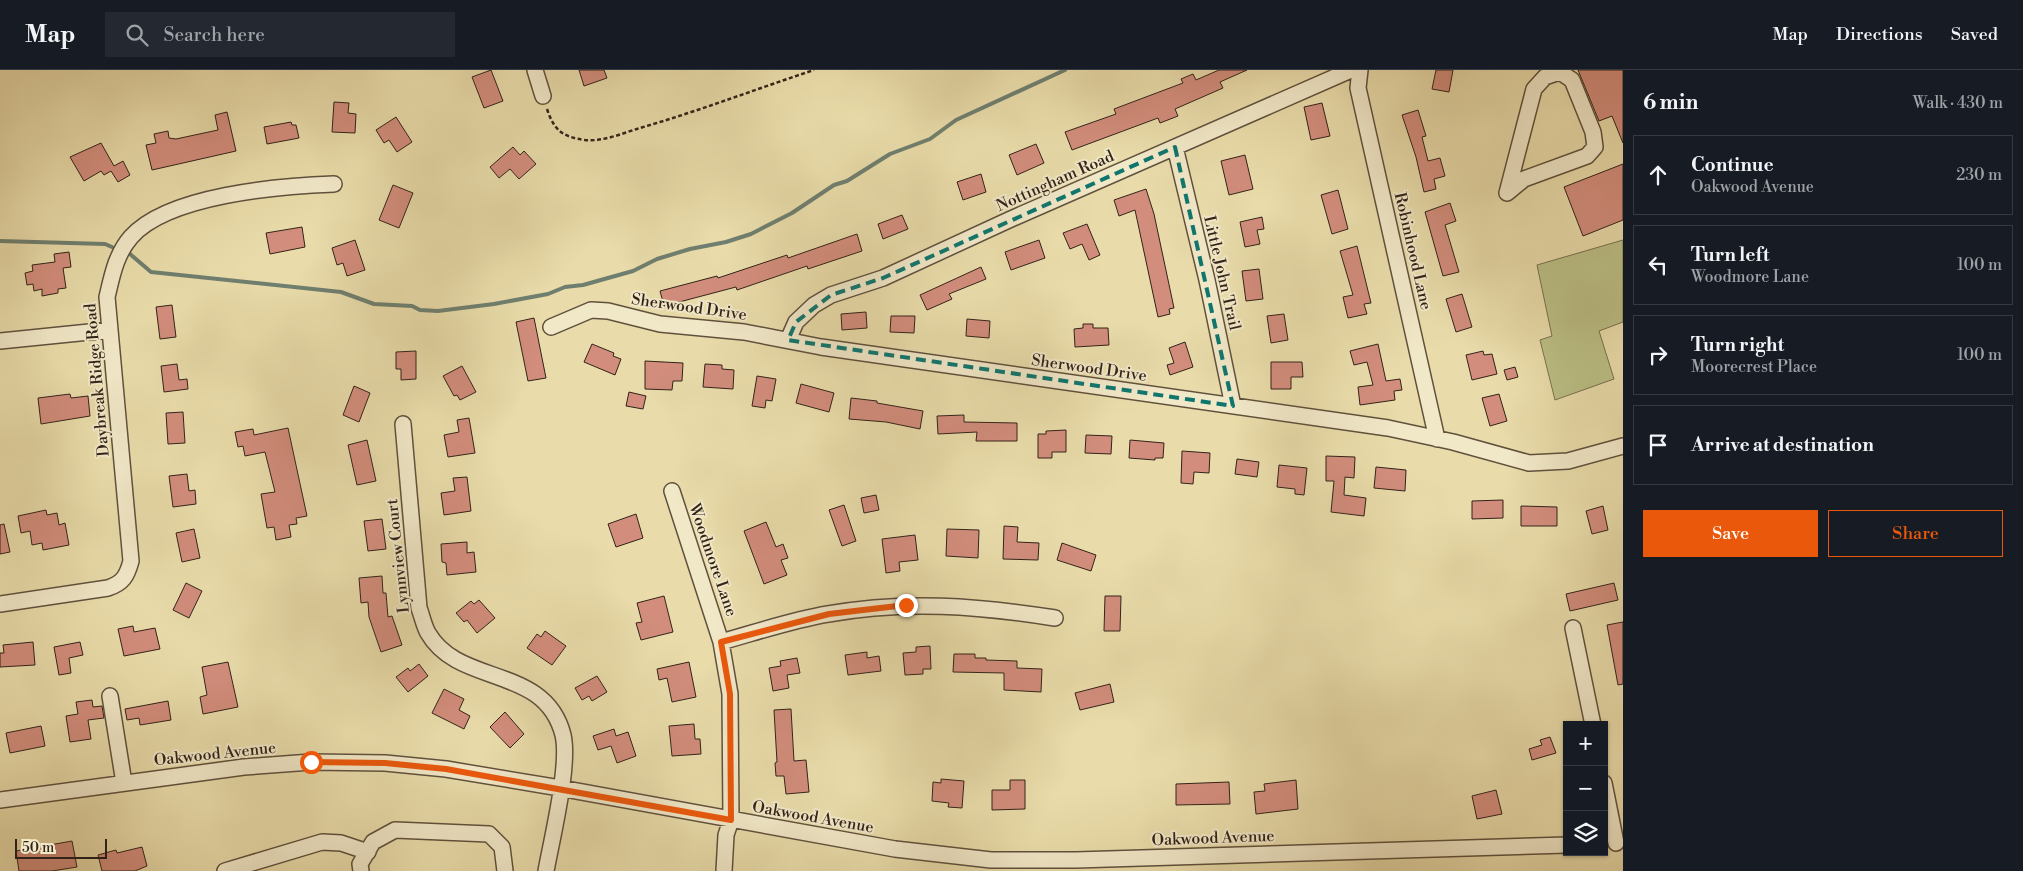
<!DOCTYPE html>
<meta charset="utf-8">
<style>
:root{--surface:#171b24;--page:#242831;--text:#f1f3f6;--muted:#9ea1a6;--line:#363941;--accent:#ea580c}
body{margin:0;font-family:"Libre Bodoni",serif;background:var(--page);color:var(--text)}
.controls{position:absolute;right:15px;bottom:15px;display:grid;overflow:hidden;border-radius:0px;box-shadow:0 1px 4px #0004}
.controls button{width:45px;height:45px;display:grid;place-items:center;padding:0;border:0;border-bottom:1px solid var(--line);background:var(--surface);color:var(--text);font:25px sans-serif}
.scale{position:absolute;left:15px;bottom:12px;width:92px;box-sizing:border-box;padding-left:5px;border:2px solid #322319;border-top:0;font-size:14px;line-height:18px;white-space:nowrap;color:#322319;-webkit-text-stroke:4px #f1e8c8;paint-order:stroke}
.stop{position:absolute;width:15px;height:15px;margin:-11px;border:4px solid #ea580c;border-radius:50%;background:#fff}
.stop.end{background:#ea580c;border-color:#fff;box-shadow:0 1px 5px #0008}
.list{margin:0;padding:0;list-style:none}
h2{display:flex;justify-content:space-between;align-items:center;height:65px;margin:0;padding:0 20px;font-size:21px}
h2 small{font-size:16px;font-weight:400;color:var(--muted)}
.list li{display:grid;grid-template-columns:32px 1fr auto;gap:15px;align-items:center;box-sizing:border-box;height:80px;margin:0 10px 10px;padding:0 10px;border:1px solid var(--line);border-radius:0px}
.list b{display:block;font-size:19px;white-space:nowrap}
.list p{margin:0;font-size:16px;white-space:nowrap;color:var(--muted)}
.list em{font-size:16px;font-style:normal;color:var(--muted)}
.actions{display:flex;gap:10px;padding:15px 20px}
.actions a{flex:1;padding:11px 0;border:1px solid var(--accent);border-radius:0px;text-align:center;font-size:18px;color:var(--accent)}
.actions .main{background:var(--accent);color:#fff}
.icon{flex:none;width:28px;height:28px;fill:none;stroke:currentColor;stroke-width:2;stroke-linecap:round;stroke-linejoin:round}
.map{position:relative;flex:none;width:1623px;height:801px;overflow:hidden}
header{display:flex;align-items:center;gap:30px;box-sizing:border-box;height:70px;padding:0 25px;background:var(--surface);border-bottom:1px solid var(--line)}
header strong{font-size:24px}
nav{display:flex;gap:28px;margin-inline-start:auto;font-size:18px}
.search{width:350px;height:45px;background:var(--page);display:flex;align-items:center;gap:12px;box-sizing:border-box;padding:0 18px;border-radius:0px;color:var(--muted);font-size:19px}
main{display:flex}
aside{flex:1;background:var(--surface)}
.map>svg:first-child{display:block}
.green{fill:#bbbf85;stroke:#76714f}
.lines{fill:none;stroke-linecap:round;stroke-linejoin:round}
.stream{stroke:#6f7f6f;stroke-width:4}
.building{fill:#d28d7c;stroke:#322319}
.minor-casing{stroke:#60513d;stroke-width:18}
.path{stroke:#322319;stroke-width:2.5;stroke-dasharray:4 2.5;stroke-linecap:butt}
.minor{stroke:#f1e8c8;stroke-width:15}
.route{stroke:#ea580c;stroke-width:6}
.marked{fill:none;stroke:#0f766e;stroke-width:4;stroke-dasharray:10 6;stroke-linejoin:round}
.labels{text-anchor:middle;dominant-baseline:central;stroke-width:4;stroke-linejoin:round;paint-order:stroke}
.street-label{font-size:16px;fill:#322319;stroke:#f1e8c8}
</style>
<header>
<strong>Map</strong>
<div class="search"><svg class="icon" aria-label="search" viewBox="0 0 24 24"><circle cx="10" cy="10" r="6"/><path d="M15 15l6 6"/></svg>Search here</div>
<nav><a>Map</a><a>Directions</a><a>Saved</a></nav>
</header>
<main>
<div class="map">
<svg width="1623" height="801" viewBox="0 0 1623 801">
<rect width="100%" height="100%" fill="#e9dcaa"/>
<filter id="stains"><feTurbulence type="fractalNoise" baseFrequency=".004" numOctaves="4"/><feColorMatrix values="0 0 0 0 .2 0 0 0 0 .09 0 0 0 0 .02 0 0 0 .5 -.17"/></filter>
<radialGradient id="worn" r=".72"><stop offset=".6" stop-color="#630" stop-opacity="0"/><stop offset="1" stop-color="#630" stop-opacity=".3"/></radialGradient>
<!-- green -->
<path class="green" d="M1623,170V252L1599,261L1614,309L1555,330L1540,270L1552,266L1537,195Z"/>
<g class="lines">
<!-- stream -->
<path class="stream" d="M0,171L105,174L112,177
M130,184L151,202L341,222L374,234L412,236L420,240L438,241L494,234L548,224L565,217L583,215L633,201L657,189L690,179L726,172L751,164L792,143L834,115L847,111L890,84L930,69L956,50L1065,0"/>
</g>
<!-- building -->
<path class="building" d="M491,0L503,31L484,38L472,7Z
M579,0H604L607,8L584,16Z
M1219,0H1247L1220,12L1223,18L1175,39L1178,46L1160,53L1158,48L1072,80L1065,62L1116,44L1114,39L1183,13L1181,9L1193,4L1196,10Z
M1436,0H1453L1449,22L1432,19Z
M1578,0H1623V73L1612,46L1599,51Z
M334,32L349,33L348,43L356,44L355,63L332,62Z
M1322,33L1330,66L1311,70L1304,37Z
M1418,40L1426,66L1422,67L1428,91L1440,88L1445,106L1434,109L1436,119L1424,122L1416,87L1402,45Z
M227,42L236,81L152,100L146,75L156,73L154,64L168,61L169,68L176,69L218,60L215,45Z
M396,47L412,72L397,82L389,70L384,73L376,60Z
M291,52L292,55H296L299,68L267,74L264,57Z
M101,73L114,96L123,91L130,105L118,112L111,101L104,105L101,101L84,111L70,87Z
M1036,74L1044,93L1017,105L1009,85Z
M513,77L520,85L524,81L536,94L519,109L510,99L499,108L490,97Z
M1245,85L1253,119L1229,125L1221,91Z
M1623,94V150L1583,166L1564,117Z
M981,104L986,122L963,130L957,112Z
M393,115L413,123L399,158L379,150Z
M1146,119L1154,144L1174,238L1169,239L1170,244L1158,247L1135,140L1119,146L1114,130Z
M1338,120L1348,159L1332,164L1321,125Z
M1450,133L1456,151L1445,155L1459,202L1443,206L1425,142Z
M902,145L908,159L883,169L878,154Z
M1262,147L1264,159L1257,160L1260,174L1245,177L1240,152Z
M1087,154L1100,185L1089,190L1082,174L1070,179L1063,163Z
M302,157L305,177L270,184L266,163Z
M857,164L862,181L808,199L807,196L737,220L736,217L664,236L660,221L717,206L718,208L787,185L788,188Z
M355,170L365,200L347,206L343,193L337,195L332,178Z
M1039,170L1045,188L1011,200L1005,182Z
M1357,176L1371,233L1364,234L1367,244L1348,248L1343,227L1353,225L1340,181Z
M69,182L71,197L63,198L66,218L58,219V223L42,226V219L34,221L33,214L27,215L25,203L33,201L32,195L55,192L54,184Z
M981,197L986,209L949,224L952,229L927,240L920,225Z
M1259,199L1263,229L1246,231L1242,201Z
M1462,224L1472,257L1456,262L1446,229Z
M172,235L176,267L160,269L156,237Z
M866,242L867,258L842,260L841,244Z
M1284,244L1288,270L1271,273L1267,246Z
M891,246H915L914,263L890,262Z
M534,248L546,308L528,311L516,252Z
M967,249L990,251L989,268L966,266Z
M1083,254H1093V258H1108L1109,275L1075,277L1074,259L1083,258Z
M1185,272L1193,297L1170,305L1167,295L1174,293L1169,278Z
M592,274L614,283L613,286L621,289L615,305L584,292Z
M1378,274L1386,311L1400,309L1402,320L1394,321L1395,330L1360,335L1358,317L1373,315L1367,292L1354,295L1350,281Z
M416,281V309L401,310V299H396V282Z
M1483,281L1484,285L1492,284L1497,304L1472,310L1466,285Z
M645,291L683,293L682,311H673L672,320L645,319Z
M1271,292H1302L1303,307H1291V319H1271Z
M177,294L179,310L187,309L188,319L164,322L161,296Z
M705,294L722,295V299L734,300L733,319L703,317Z
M462,296L476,322L460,330L457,325L454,326L443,306Z
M1515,297L1518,307L1507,310L1504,300Z
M757,306L776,309L772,331L766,330L765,338L752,336Z
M801,314L834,323L829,342L796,333Z
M354,316L370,323L359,352L343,345Z
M629,322L646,326L643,339L626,336Z
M70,324L71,328L88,326L90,346L41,354L38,328Z
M1499,324L1507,351L1490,356L1482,328Z
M851,328L877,331V333L923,341L920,359L886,352L849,349Z
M183,342L185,373L168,374L166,343Z
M964,345V352L1017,353V371H976L977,362L938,364L937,346Z
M469,348L475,383L448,387L444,365L459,362L457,350Z
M288,358L307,446L296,448L297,454L289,455L291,467L276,470L274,457L267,458L261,424L275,422L265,382L245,386L243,376L238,377L235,362L253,359L254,365Z
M1066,360V382H1052V388H1038V364H1046V361Z
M1086,365L1112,366L1111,384L1085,383Z
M367,370L376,411L357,415L348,375Z
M1130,370L1164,373L1163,388H1155V390L1129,388Z
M1182,381L1210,383L1209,403L1194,402L1193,414L1181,413Z
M1326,386L1355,387L1354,408L1345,407L1344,425L1366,428L1364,446L1331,442L1334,411H1326Z
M1237,389L1259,392L1257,407L1235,404Z
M1279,395L1307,398L1304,425L1295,424V419L1277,417Z
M1376,397L1406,400L1405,421L1374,418Z
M187,404L189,421L195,420L196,434L173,437L169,406Z
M467,407L471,441L444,445L441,423L455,421L453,408Z
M876,425L879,440L864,443L861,428Z
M1503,430V448L1472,449V431Z
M844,435L856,471L842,476L829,440Z
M1521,436L1557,437V456H1521Z
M1603,436L1608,460L1592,464L1586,441Z
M46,440L47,445L57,443L59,455L65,453L69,475L43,480L42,473L32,475L30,461L21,463L18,446Z
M636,444L643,468L616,477L608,454Z
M382,449L386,479L368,481L364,451Z
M766,452L776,477L783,474L788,488L781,490L787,505L764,514L744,461Z
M4,454L10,482L0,484V455Z
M1004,456L1018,457L1017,472L1039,473L1038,490L1003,489Z
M194,459L200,488L182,492L176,463Z
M947,459L979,460L978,488L946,486Z
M915,465L918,490L899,492L900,501L886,503L882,469Z
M467,472V483L474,482L476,502L447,505L446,493L442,492L441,474Z
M1062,473L1096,485L1091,501L1057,490Z
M382,506L383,523H386L388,547L392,546L402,575L381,582L369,547L368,532L361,533L359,508Z
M186,513L202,521L189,548L173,540Z
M1614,513L1618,530L1570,541L1566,524Z
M664,526L673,562L641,570L636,553L642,552L637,533Z
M1105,526H1121L1120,561H1104Z
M479,530L495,548L477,563L467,550L464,552L456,543L471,531L474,534Z
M1623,552V614L1618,615L1607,555Z
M133,556L134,562L155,558L160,579L124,586L118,559Z
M545,561L566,576L552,595L527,578L537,564L541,567Z
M33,572L35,595L0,597V583H4L3,575Z
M80,572L83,585L69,588L71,603L59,605L54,577Z
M930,576L931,599H923V604L905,605L903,583L916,582V577Z
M867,582V588L879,586L881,601L848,605L845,585Z
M954,584H975V588H986V590L1017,591V598L1042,599L1041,622L1004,620V603L953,602Z
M797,588L800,603L787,605L789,618L773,621L769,598L781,596L780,591Z
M228,592L238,637L203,644L200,627L207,625L202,597Z
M689,592L696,627L672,632L667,608L659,610L657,599Z
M419,594L428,606L408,622L396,607L408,598L410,601Z
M597,606L607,622L592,631L589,626L582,630L575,618Z
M1110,614L1114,632L1080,640L1075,623Z
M444,619L464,629L459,640L470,646L464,659L432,643Z
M92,630L93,637L102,636L104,648L88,650L91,669L70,672L66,646L78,644L76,632Z
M168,631L171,650L140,655L139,648L127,650L125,639Z
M791,639L794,691L806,690L809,722L786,724L784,706H776L775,693L777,692L774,640Z
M505,642L524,664L510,678L490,657Z
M694,654L695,669H700L701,684L672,686L669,656Z
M41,656L45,676L10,683L6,663Z
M614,659L616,666L628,662L636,686L617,693L611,676L598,680L593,666Z
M1550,667L1556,683L1532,690L1529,679L1542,675L1540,670Z
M941,709L964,711L962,738L948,737L949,733L932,731L933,712L941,713Z
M1010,710H1025V739L992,740V720H1010Z
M1296,710L1298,739L1256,744L1254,722L1265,721L1264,714Z
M1229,712L1230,734L1176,735V714Z
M1496,720L1502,744L1477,749L1472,726Z
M72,771L77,797L52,801H19L16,781Z
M142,777L147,796L135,801H102L98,785L116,780L117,783Z"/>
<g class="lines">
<defs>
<path id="minor" d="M535,0L543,26
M1360,0L1358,18L1437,369
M1560,2L1572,10L1593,62L1595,77L1587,86L1524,109L1507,123L1534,19L1545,7Z
M1175,77L1207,210L1233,336
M551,257L591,240L608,241L660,254L744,262L821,277L1388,358L1453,372L1529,393L1568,391L1623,376
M788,270L796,252L814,235L831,225L883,208L1011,149L1351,0
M0,271L109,260
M403,354L419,538C422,546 424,556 428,563C459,617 545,594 563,665C570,695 552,768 546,801
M672,421L721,572L730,624L731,750L726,765L724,801
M0,534L108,518C123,513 127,506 131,491L107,227C112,206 116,184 131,167C168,125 279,116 334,114
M1573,558L1593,655
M721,572C757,562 792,550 828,544C906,530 978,536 1055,548
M110,626L124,713
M1604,713L1616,773
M0,730L244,697L311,692L385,693L446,699L560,718L895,779L991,790H1076L1567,775
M225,801L322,772L341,773L368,782
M361,801L360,794L373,772L395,760L489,764L502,777L505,801"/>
</defs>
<!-- minor casing -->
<use href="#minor" class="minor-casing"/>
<!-- path -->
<path class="path" d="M547,39C554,60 562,67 585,70C603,72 623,63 640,58C699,41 756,19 814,0"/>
<!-- minor -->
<use href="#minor" class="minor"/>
</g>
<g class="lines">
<!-- route -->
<path class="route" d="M311,692L385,693L446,699L731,750L730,624L721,572L829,544L906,535"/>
</g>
<!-- marked area -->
<path class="marked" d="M1175,77L1233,336L788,270L796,252L831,225L883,208Z"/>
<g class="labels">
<!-- street labels -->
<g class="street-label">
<text transform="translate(1055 111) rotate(-24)">Nottingham Road</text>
<text transform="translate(1413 181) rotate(77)">Robinhood Lane</text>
<text transform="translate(1222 203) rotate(77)">Little John Trail</text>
<text transform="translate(689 237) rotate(8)">Sherwood Drive</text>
<text transform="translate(1089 298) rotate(8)">Sherwood Drive</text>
<text transform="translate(97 310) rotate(-95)">Daybreak Ridge Road</text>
<text transform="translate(398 486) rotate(-96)">Lynnview Court</text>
<text transform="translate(713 490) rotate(71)">Woodmore Lane</text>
<text transform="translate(215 684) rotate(-6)">Oakwood Avenue</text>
<text transform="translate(813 747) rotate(10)">Oakwood Avenue</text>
<text transform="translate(1213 768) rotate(-2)">Oakwood Avenue</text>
</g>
</g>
<rect width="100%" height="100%" filter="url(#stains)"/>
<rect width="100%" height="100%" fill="url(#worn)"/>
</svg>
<div class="controls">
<button>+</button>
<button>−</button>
<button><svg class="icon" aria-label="layers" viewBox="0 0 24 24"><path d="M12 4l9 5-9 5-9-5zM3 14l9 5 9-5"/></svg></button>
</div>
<div class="scale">50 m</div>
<div class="stop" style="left:311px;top:692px"></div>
<div class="stop end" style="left:906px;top:535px"></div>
</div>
<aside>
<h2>6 min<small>Walk · 430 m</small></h2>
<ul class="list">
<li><svg class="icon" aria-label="ahead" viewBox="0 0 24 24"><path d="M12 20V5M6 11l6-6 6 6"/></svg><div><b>Continue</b><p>Oakwood Avenue</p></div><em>230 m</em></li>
<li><svg class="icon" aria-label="left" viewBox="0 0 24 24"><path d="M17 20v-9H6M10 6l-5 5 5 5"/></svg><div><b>Turn left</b><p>Woodmore Lane</p></div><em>100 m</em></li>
<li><svg class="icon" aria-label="right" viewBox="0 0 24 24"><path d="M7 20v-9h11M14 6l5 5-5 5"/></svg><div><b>Turn right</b><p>Moorecrest Place</p></div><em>100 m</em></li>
<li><svg class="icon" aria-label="arrive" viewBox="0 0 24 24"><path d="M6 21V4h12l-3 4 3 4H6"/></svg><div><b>Arrive at destination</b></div></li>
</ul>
<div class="actions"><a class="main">Save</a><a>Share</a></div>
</aside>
</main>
